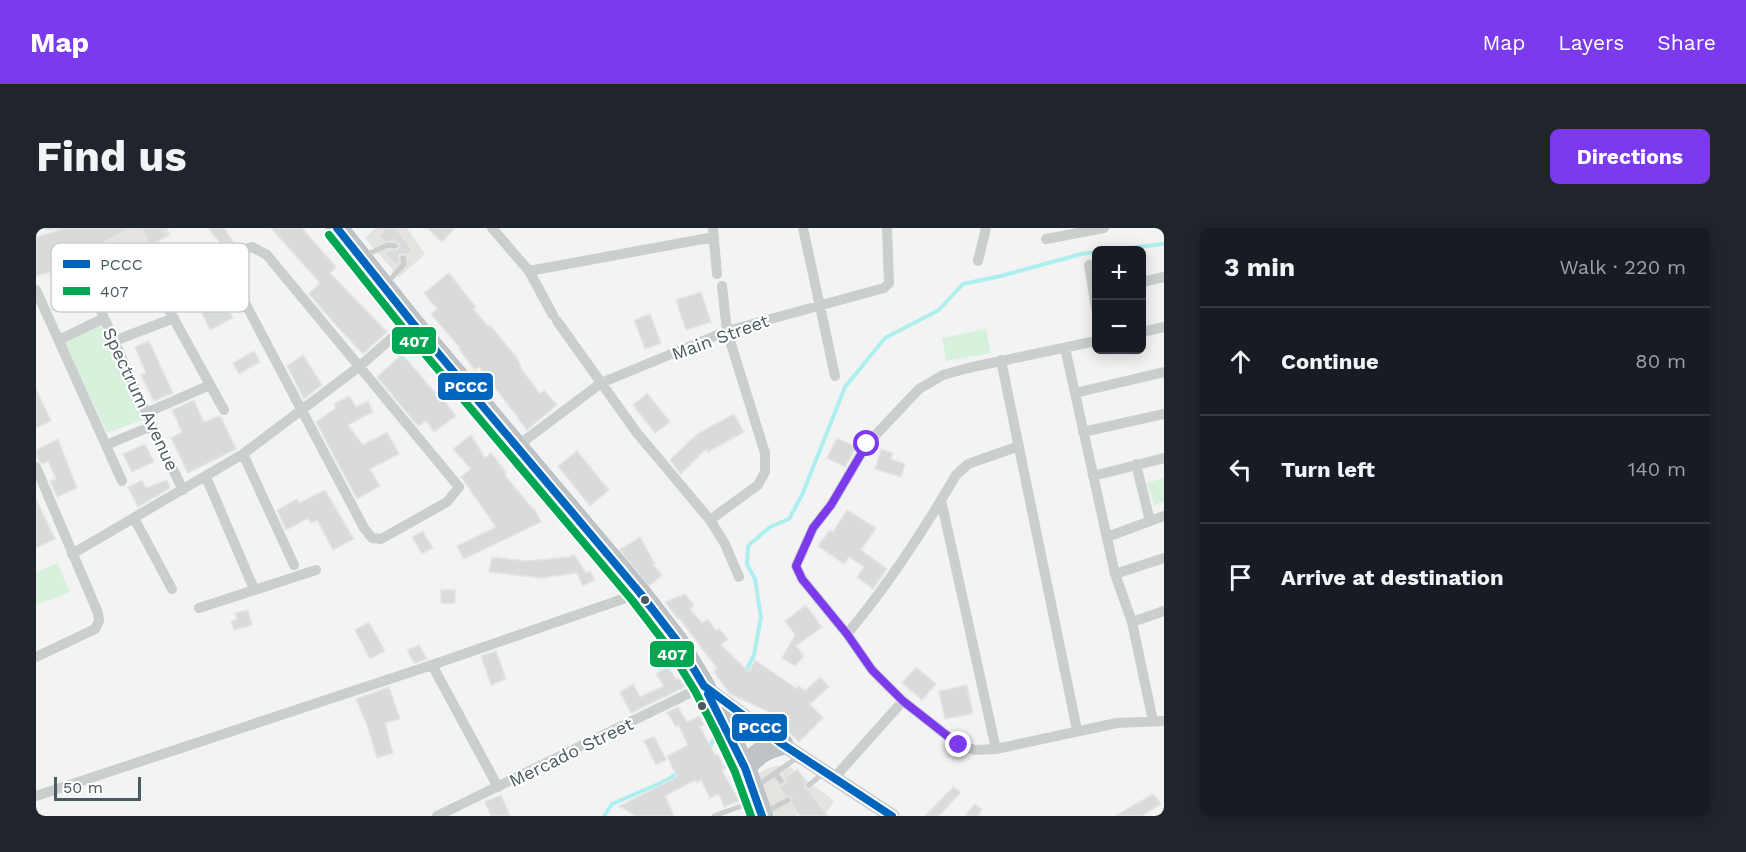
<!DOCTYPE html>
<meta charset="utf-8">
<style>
:root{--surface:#171b24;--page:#20242c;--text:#f1f3f6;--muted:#9ea1a6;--line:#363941;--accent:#7c3aed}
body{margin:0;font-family:"Work Sans",sans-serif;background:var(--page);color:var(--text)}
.controls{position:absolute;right:18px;top:18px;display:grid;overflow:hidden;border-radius:9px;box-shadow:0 3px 15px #0003}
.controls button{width:54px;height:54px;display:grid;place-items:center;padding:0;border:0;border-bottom:2px solid var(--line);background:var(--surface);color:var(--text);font:30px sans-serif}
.scale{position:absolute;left:18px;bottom:15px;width:87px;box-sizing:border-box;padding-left:6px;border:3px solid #495a60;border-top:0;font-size:16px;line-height:21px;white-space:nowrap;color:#495a60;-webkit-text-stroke:4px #fff;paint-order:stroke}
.stop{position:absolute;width:18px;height:18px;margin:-14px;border:4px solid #7c3aed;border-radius:50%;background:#fff}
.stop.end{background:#7c3aed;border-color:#fff;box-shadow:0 2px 6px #0008}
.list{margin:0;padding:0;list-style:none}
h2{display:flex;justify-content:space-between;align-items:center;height:78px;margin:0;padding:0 24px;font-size:26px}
h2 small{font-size:20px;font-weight:400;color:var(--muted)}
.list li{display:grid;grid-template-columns:39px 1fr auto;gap:18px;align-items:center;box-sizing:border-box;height:108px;padding:0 24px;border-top:2px solid var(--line)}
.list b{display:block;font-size:22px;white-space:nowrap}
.list em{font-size:20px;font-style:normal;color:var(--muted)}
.icon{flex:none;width:33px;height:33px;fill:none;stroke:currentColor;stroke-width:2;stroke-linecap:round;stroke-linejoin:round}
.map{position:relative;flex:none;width:1128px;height:588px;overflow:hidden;border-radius:9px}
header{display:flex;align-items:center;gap:36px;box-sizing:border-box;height:84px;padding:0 30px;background:var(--accent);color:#fff}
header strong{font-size:28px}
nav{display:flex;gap:33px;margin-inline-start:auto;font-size:21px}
.intro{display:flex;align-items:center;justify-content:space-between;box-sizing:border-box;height:144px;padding:0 36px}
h1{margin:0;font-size:42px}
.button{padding:15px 27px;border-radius:9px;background:var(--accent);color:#fff;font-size:21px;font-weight:700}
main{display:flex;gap:36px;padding:0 36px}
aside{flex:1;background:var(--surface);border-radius:9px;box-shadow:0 3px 15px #0003}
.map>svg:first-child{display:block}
.commercial{fill:#e5e3e0}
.education{fill:#e5e4e5}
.green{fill:#d8f1dc}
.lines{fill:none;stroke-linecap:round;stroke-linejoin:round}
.stream{stroke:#adefef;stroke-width:4}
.building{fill:#d9dbdb;stroke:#e4e5e6;stroke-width:1.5}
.highway-casing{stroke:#b8bfc2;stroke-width:22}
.lane{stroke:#cacece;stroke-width:5}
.street{stroke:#cacece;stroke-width:10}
.secondary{stroke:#caced0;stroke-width:15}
.highway{stroke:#bdc3c6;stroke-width:20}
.bus-1-casing{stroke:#fff;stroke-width:12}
.bus-2-casing{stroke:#fff;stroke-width:12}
.bus-1{stroke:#0065bd;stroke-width:8}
.bus-2{stroke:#00a651;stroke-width:8}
.route{stroke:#7c3aed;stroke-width:8}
.bus-dot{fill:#495a60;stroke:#fff;stroke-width:2}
.labels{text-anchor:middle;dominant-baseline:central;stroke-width:4.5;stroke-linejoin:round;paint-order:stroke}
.street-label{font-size:18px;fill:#495a60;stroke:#fff}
.key{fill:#fff;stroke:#c8cecf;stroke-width:1.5}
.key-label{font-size:16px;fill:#495a60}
.line-badge{stroke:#fff;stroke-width:2}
.badge-label{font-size:16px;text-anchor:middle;font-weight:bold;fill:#fff}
</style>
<header>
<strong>Map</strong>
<nav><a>Map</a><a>Layers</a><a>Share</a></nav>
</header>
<div class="intro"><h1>Find us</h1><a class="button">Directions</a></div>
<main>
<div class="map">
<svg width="1128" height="588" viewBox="0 0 1128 588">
<rect width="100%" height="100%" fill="#f3f3f3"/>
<!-- commercial -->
<path class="commercial" d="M340,0H371L389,26L363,49L329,10Z
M750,536L798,573L788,588L769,582L759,588H735L718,549L732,540Z"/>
<!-- education -->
<path class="education" d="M8,0H131L135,7L103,25L70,27L31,36L19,1L10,3Z"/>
<!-- green -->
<path class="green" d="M64,95L106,192L71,205L27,111Z
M950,101L955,125L910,133L906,110Z
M1128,250V274L1118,277L1111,255Z
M22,335L34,364L0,377V344Z"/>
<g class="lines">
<!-- stream -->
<path class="stream" d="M1073,22L1128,16
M709,445L718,427L725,389L719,351L711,336L712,318L734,299L753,291L766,267L809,159L849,110L903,82L927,56L965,48L1045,26L1060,24
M673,521L678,511
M568,588L576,576L629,553L644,544"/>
</g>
<!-- building -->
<path class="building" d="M31,0H95L27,36L28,40L0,48V9Z
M105,0H126L131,8L114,17Z
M172,0H188L199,17L190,22Z
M235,0H266L300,39L294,45L351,104L327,126L297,94L273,66L284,55Z
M350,0H360L376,22L371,27L367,25L363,27V34L359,37L349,26L353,22H361L364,17L360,13L348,14L343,7Z
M391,0H419L406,14Z
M413,45L440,79L437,81L452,98L454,97L480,129L485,138L484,139L504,166L508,162L521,177L491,202L443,138L439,142L423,121L424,120L395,86L401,81L388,65Z
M665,64L675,94L650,102L640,72Z
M185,66L197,90L174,102L162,77Z
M614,86L625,115L609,121L598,92Z
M113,113L137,165L118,173L105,147L110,145L99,119Z
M218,123L224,134L203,146L197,135Z
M366,126L401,167L403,165L420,188L398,204L390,193L382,198L341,149Z
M267,127L286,157L268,171L251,138Z
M0,161L15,193L0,200Z
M611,165L634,194L619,205L597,177Z
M313,168L320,179L332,173L337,184L312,197L327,217L351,204L363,226L334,241L344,258L321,271L280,194L300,180L298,176Z
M158,172L168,194L183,188L185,189L200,221L152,245L135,210L146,204L136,182Z
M698,186L708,204L672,224L670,221L645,246L634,232L661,206Z
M435,207L449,230L455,225L470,244L468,246L497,281L498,280L505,294L428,331L421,318L460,299L425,249L435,241L417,221Z
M801,210L820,219L809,239L791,230Z
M22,211L41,260L21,269L14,253L20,251L12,233L7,236L2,232L0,222Z
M109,216L118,234L96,244L87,226Z
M845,221L857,225L855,231L869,236L865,249L839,241Z
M541,223L573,262L554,278L522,238Z
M106,252L110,260L131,252L134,260L102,279L92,259Z
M289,262L318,311L297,322L281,292L275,295L272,290L250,302L241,282L261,271L263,275Z
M0,271L19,311L0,320Z
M811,282L840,300L825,322L851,341L837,361L821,349L828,339L813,329L808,336L782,318L794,302L797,304Z
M387,303L397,320L386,326L376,309Z
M604,309L619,336L617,337L626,347L613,358L583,322Z
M538,326L550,345L554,343L559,352L547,358L541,345L505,350L453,344L456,329L491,333L533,329Z
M405,362H419V375H405Z
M649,366L658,377L654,381L666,395L672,391L680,403L683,401L692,411L685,417L713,444L719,432L761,461L763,458L769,463L784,449L793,459L774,476L787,490L763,514L748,499L746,502L728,489L733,484L694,466L678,444L681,440L643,390L642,391L629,374Z
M770,377L786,399L760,418L768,428L759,438L746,430L759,407L749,393Z
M212,382L216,397L198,402L195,393L201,391L199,385Z
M333,394L349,423L334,431L319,402Z
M383,417L391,431L378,435L371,422Z
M460,423L470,451L455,457L445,428Z
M631,438L640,451L642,450L649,459L595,485L584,464L597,456L604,469L628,458L620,446Z
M880,439L900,456L886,472L866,455Z
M931,457L937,486L909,491L903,463Z
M353,459L364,491L349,495L357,525L341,530L331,497L320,471Z
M642,479L651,494L664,488L668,497L664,499L679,527L682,526L689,541L686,542L703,573L688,579L683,566L674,570L665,552L661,555L659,552L629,568L638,588H600L583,578L641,549L631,528L652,517L642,497L640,499L631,484Z
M618,508L630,532L620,537L608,513Z
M761,541L770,553L769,560L772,562L776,561L774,564L792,588H764L755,576L756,569L749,568L741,556L747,557L750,554L749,550Z
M917,559L925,564L903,588H889Z
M1117,566L1125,576L1106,588H1079Z
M465,567L474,588H455L449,574Z
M939,576L946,581L942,588H929Z"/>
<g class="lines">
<defs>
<path id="highway" d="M301,0L375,93L604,365L641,413L668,458L690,501L709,540L726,588
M709,540C719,527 729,520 746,516"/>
</defs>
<!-- highway casing -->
<use href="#highway" class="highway-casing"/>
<!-- lane -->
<path class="lane" d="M327,28L352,17L359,18
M351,55L368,36L367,30
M739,545L745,553
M773,557L788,545
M721,558L762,529
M730,584L752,572
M678,588L716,574"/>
<!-- street -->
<path class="street" d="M456,0L493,43L517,87
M677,0L681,46
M767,0L799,148
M1010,11L1068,0
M216,19L231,27L423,259L411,274L345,311L336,310L328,300L198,54L193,35L208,21Z
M106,33L188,182
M942,33L950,0
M1053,37L1060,80
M493,43L678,9
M49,47L116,198L147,262
M1106,54L1128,49
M0,62L86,253
M521,93L601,205L674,292L689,316L703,349
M1106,104L1128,99
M23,112L68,90
M78,113L138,90
M1060,113L932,140L907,147L883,161L831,216L795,277L777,300L760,338L766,351L811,406L836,442L867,473L923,517L939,522L960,521L1081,495L1128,493
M1029,120L1079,346L1096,394L1117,493
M965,132L1041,502
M1039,165L1128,144
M110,185L174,157
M1047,204L1128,186
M70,217L116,198
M480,219L565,155L691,103L848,60L853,55L851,0
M207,226L258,337
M1100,236L1114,293
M0,239L62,385L63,393L59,401L0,429
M1057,248L1128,230
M170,249L218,361
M905,272L960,521
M98,290L136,361
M674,292L722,257L729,244V225L691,103L686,58
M1071,309L1128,288
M36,326L207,226L324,138L375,93
M1079,346L1128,330
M163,380L280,342
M1096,394L1128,383
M811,406C852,357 888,302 920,247L932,236L983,218
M396,437L462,559
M798,550L867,473
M0,568L396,437L604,365
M401,588L668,458"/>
<!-- secondary -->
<path class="secondary" d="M670,460L746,516L856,588"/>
<!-- highway -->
<use href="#highway" class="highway"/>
<defs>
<path id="bus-1" d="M301,0L375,93L604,365L641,413L668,458L746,516L856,588
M672,466L709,540L726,588"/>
<path id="bus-2" d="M293,7L367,100L596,372L632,419L659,463L681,506L699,544L715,588"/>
</defs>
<!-- bus-1 casing -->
<use href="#bus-1" class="bus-1-casing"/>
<!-- bus-2 casing -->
<use href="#bus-2" class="bus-2-casing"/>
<!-- bus-1 -->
<use href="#bus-1" class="bus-1"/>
<!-- bus-2 -->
<use href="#bus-2" class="bus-2"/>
</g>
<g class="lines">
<!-- route -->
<path class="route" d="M831,216L795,277L777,300L760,338L766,351L811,406L836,442L867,473L923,517"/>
</g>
<!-- markers -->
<g class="bus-dot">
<circle cx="609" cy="372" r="5"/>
<circle cx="666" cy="478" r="5"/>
</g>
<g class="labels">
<!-- street labels -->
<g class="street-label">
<text transform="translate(684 109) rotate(-20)">Main Street</text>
<text transform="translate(105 171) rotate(65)">Spectrum Avenue</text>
<text transform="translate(535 524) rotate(-26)">Mercado Street</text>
</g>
</g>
<!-- legend -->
<rect x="15" y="15" width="198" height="69" rx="9" class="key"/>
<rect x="27" y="32" width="27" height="8" fill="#0065bd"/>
<rect x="27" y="59" width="27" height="8" fill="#00a651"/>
<g class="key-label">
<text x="64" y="42">PCCC</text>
<text x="64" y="69">407</text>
</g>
<g class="line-badge">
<rect x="355" y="98" width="46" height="29" rx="6" fill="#00a651"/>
<rect x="401" y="144" width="57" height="29" rx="6" fill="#0065bd"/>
<rect x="613" y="412" width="46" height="28" rx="6" fill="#00a651"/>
<rect x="695" y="485" width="57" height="29" rx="6" fill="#0065bd"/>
</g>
<g class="badge-label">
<text x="378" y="119">407</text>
<text x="430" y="164">PCCC</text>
<text x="636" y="432">407</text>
<text x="724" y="505">PCCC</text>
</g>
</svg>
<div class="controls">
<button>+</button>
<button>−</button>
</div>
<div class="scale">50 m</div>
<div class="stop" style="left:831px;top:216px"></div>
<div class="stop end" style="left:923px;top:517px"></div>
</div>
<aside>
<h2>3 min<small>Walk · 220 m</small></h2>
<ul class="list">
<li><svg class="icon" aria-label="ahead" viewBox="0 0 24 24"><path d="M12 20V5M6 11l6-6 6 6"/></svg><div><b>Continue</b></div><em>80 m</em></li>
<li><svg class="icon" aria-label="left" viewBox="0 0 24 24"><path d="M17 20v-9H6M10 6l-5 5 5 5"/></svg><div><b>Turn left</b></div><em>140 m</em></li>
<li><svg class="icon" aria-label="arrive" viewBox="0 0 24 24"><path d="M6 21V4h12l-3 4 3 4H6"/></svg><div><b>Arrive at destination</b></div></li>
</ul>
</aside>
</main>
